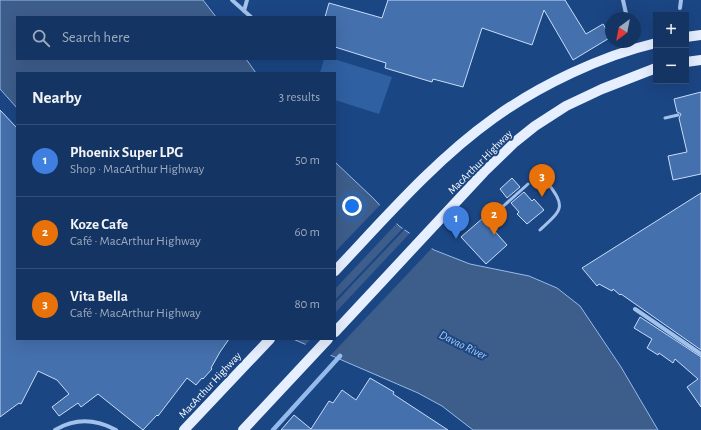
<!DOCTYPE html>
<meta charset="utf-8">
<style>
:root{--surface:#143463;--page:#213f6c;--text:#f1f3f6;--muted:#9daabe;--line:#334f78;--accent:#8bbbb9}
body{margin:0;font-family:"Alegreya Sans",sans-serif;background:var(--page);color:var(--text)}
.controls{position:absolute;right:12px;top:12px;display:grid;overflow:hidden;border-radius:0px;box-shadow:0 4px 16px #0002}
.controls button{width:36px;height:36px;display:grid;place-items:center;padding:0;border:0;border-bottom:1px solid var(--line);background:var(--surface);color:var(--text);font:20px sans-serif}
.compass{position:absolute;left:605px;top:12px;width:36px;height:36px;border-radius:50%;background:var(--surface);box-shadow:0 4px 16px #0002;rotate:212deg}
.you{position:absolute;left:352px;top:206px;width:14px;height:14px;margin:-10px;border:3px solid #fff;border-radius:50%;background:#1a73e8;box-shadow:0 0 0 6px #1a73e833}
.badge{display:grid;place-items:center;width:26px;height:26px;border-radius:50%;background:var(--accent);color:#fff;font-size:13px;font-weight:700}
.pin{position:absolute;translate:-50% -33px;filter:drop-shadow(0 1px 2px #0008)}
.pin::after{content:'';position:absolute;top:21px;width:14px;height:12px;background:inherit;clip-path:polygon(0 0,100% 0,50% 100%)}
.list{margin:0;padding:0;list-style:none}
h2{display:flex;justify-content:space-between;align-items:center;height:52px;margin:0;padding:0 16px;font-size:17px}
h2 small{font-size:13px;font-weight:400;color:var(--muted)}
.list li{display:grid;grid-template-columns:26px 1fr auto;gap:12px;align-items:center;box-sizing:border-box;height:72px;padding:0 16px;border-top:1px solid var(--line)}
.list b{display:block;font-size:15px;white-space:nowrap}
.list p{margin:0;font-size:13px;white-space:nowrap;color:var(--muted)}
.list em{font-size:13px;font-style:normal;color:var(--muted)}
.icon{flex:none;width:22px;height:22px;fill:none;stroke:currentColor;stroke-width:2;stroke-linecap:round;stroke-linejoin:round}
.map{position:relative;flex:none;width:701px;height:430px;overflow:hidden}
.search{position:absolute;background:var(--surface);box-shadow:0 4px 16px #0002;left:16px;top:16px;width:320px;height:44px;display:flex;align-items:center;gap:10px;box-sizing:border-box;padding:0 14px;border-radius:0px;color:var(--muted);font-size:15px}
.panel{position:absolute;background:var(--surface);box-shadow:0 4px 16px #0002;left:16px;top:72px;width:320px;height:268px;border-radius:0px}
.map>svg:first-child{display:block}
.green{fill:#2f60a2}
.water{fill:#3d5d8b;stroke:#95bbed}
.pier{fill:#1b4684}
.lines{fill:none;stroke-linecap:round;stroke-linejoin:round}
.stream{stroke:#95bbed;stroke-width:4.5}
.building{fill:#4470ad;stroke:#c7dcf8}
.lane{stroke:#a2c1eb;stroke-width:3}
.street{stroke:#a2c1eb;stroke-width:4}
.primary{stroke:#e6efff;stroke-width:10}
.labels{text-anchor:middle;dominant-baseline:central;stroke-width:4;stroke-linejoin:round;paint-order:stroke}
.street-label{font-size:11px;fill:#fff;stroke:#1b4684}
.water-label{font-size:12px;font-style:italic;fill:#adcbf2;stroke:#1b4684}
</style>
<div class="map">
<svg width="701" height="430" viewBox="0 0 701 430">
<rect width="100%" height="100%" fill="#1b4684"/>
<!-- green -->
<path class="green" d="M324,59H334L392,77L379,114L335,100V73H320Z"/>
<!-- water -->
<path class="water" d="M0,0H203L216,17H17V59H246L256,73H17V108L0,89Z
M335,162L374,199L399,226L434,250L470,264L529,276L557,288L580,306L621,367L658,430H473L442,406L418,393L293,339H335Z"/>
<!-- pier -->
<path class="pier" d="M381,204L398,222L335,289V252Z
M404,227L406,228L335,303V300Z
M411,232L433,247L329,357L304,346L311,339H335V313Z"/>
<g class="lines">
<!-- stream -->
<path class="stream" d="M273,430L340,356"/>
</g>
<!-- building -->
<path class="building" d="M388,0H565L586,34L603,24L611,37L573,60L544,10L532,45L482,28L463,87L433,79L432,82L385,68L386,63L335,47V17H325L329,3L382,18Z
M701,92V174L673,180L668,156L687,152L679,118L681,114L677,112L674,99Z
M0,110L17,128V339H229L220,352L211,368L212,369L203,379L202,378L196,385L187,378L158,416L157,415L143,430L98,394L81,407L78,403L59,416L52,407L69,394L57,380L38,371L21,404L19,403L0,417Z
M512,178L520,187L507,198L500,189Z
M524,192L532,201L534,199L544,210L527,224L517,214L519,212L511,203Z
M701,193V350L621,294L620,295L613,289L612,291L599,284L597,286L582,268Z
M483,218L507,245L486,264L461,237Z
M640,317L701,357V407L687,387L698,379L675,359L673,363L659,353L658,355L647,348L652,339L634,328Z
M370,378L394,392L393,394L448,430H281L294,415L311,429L329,401L333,403L342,390L356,400Z"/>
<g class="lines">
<!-- lane -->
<path class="lane" d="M665,118L678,115
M499,210L528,184
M540,230C563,209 566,207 547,182"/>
<!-- street -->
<path class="street" d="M232,0L251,17
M623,0L627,18
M680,8L681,0
M244,11L247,0
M635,309L701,354
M55,430C75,418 96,419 116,430"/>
<!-- primary -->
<path class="primary" d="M686,37L701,35
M686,62L701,60
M335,271C385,218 435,160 494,118C540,85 601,56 656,43
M335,332L484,172L515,142L535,126L566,106L602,89L656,68
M184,430L270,339
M243,430L328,339"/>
</g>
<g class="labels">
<!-- street labels -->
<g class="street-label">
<text transform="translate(480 162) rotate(-45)">MacArthur Highway</text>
<text transform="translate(210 385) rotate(-47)">MacArthur Highway</text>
</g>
<!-- water labels -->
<g class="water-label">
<text transform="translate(463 345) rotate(26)">Davao River</text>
</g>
</g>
</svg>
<div class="controls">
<button>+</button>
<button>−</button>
</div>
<svg class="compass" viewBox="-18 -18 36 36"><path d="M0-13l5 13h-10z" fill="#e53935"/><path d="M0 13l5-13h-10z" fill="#9daabe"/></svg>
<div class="you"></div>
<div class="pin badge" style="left:456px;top:239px;background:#3f7fe0">1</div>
<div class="pin badge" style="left:494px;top:235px;background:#e8710a">2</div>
<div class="pin badge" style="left:542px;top:197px;background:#e8710a">3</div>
<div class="search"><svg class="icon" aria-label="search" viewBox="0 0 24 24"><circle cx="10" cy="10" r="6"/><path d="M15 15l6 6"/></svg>Search here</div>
<section class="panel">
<h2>Nearby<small>3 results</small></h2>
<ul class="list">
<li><span class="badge" style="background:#3f7fe0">1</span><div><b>Phoenix Super LPG</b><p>Shop · MacArthur Highway</p></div><em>50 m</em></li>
<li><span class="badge" style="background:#e8710a">2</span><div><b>Koze Cafe</b><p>Café · MacArthur Highway</p></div><em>60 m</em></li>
<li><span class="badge" style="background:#e8710a">3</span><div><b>Vita Bella</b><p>Café · MacArthur Highway</p></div><em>80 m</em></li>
</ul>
</section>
</div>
